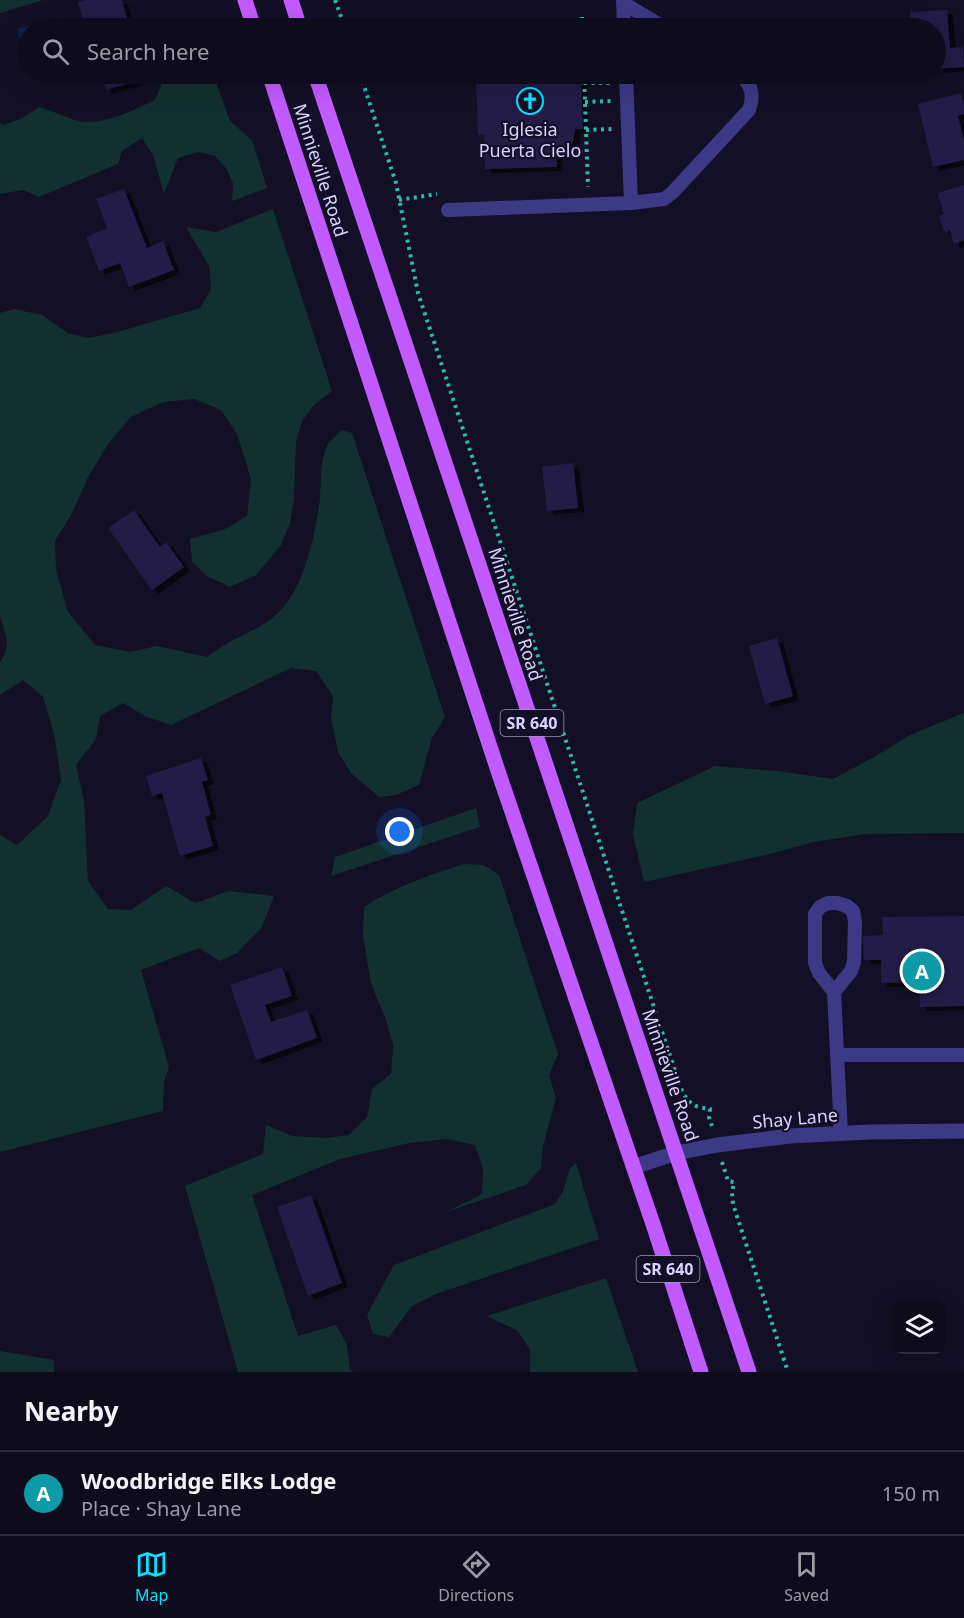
<!DOCTYPE html>
<meta charset="utf-8">
<style>
:root{--surface:#0e0b1c;--page:#1c1929;--text:#f1f3f6;--muted:#9b9ba3;--line:#2e2b3b;--accent:#00e5ff}
body{margin:0;font-family:"Noto Sans",sans-serif;background:var(--page);color:var(--text)}
.controls{position:absolute;right:18px;bottom:18px;display:grid;overflow:hidden;border-radius:12px;box-shadow:0 6px 24px #0002}
.controls button{width:54px;height:54px;display:grid;place-items:center;padding:0;border:0;border-bottom:2px solid var(--line);background:var(--surface);color:var(--text);font:30px sans-serif}
.you{position:absolute;left:400px;top:832px;width:21px;height:21px;margin:-15px;border:4px solid #fff;border-radius:50%;background:#1a73e8;box-shadow:0 0 0 9px #1a73e833}
.badge{display:grid;place-items:center;width:39px;height:39px;border-radius:50%;background:var(--accent);color:#fff;font-size:20px;font-weight:700}
.pin{position:absolute;translate:-50% -50%;border:3px solid #fff;box-shadow:0 2px 6px #0006}
.list{margin:0;padding:0;list-style:none}
h2{display:flex;justify-content:space-between;align-items:center;height:78px;margin:0;padding:0 24px;font-size:26px}
h2 small{font-size:20px;font-weight:400;color:var(--muted)}
.list li{display:grid;grid-template-columns:39px 1fr auto;gap:18px;align-items:center;box-sizing:border-box;height:84px;padding:0 24px;border-top:2px solid var(--line)}
.list b{display:block;font-size:22px;white-space:nowrap}
.list p{margin:0;font-size:20px;white-space:nowrap;color:var(--muted)}
.list em{font-size:20px;font-style:normal;color:var(--muted)}
.icon{flex:none;width:33px;height:33px;fill:none;stroke:currentColor;stroke-width:2;stroke-linecap:round;stroke-linejoin:round}
.map{position:relative;flex:none;width:964px;height:1372px;overflow:hidden}
.search{position:absolute;background:var(--surface);box-shadow:0 6px 24px #0002;left:18px;right:18px;top:18px;height:66px;display:flex;align-items:center;gap:15px;box-sizing:border-box;padding:0 21px;border-radius:33px;color:var(--muted);font-size:22px}
.sheet{height:162px;background:var(--surface)}
nav{display:flex;justify-content:space-around;align-items:center;box-sizing:border-box;height:84px;border-top:2px solid var(--line);background:var(--surface);font-size:16px;color:var(--muted)}
nav a{display:grid;justify-items:center;gap:3px}
nav .on{color:var(--accent)}
.map>svg:first-child{display:block}
.green{fill:#12302f}
.water{fill:#0c2248}
.building{fill:#241b47;filter:url(#shadow)}
.lines{fill:none;stroke-linecap:round;stroke-linejoin:round}
.path{stroke:#2fb8b0;stroke-width:4;stroke-dasharray:3 4.5;stroke-linecap:butt}
.lane{stroke:#3d3a85;stroke-width:14}
.street{stroke:#3d3a85;stroke-width:15}
.primary{stroke:#c25bff;stroke-width:15}
.labels{text-anchor:middle;dominant-baseline:central;stroke-width:4.5;stroke-linejoin:round;paint-order:stroke}
.shield{fill:#130f26;stroke:#9e99be;stroke-width:1.5}
.shield-label{font-size:16px;font-weight:bold;fill:#d9d4ff}
.poi-label{font-size:18px;fill:#d9d4ff;stroke:#130f26}
.street-label{font-size:18px;fill:#d9d4ff;stroke:#130f26}
</style>
<div class="map">
<svg width="964" height="1372" viewBox="0 0 964 1372">
<defs>
<filter id="shadow"><feDropShadow dx="6" dy="4" stdDeviation="0" flood-color="#0009"/></filter>
</defs>
<rect width="100%" height="100%" fill="#130f26"/>
<!-- green -->
<path class="green" d="M0,0H43L0,13Z
M166,74H213L230,121L252,140L267,188L232,201L233,183L226,168L215,156L199,152L178,158L164,194L153,155L142,138L122,151L118,164L39,197L23,190L0,194V123L4,125L20,119L40,107C50,110 76,122 84,122C109,123 133,110 155,100Z
M273,209L332,391L315,404L302,421L296,442L294,499L290,523L281,545L256,575L230,587L207,576L192,561L190,539L225,529L247,516L251,479L237,434L221,410L194,399L163,402L131,417L109,443L89,475L71,515L55,541L56,569L68,612L95,645L130,652L157,646L207,657C213,652 220,648 226,644C243,634 264,627 278,613C305,587 315,535 320,498C321,482 320,463 326,448C328,442 336,436 341,430L352,433L445,717L432,738L419,785L396,795L379,797L351,773L338,752L331,717L333,696L316,671L291,668L171,725L145,716L123,703L100,716L96,739L76,765L84,800L88,881L108,909L131,910L166,886L195,903L229,891L274,896L262,927L237,953L220,961L199,948L141,970L169,1067L164,1081L163,1111L0,1152V835L17,845L48,816L61,780L54,733L43,697L23,680L0,695V662C12,647 5,632 0,617V313L14,309L42,315L68,333L88,338L114,333L200,308L211,289L209,266L186,227L216,232Z
M964,713V833L865,834L813,842L774,853L644,882L633,835L637,803L715,766L778,771L833,779L874,757L910,735Z
M476,808L480,827L331,876L335,857Z
M464,864L484,865L499,875L558,1054L549,1075L556,1098L543,1146L541,1168L526,1185L446,1212L482,1194L483,1168L475,1145L447,1139L409,1143L340,1159L252,1195L298,1336L336,1325L347,1345L350,1370L353,1372H238L185,1186L263,1154L266,1125L293,1136L326,1138L349,1135L367,1117L372,1089L391,1074L393,1045L386,1020L371,984L363,936L364,907C394,887 429,875 464,864Z
M576,1163L599,1239L436,1294L412,1306L389,1337L373,1334L367,1315L394,1265L555,1204L563,1191L570,1168Z
M606,1278L638,1372H530V1350L518,1331L487,1316Z
M0,1351L54,1360V1372H0Z"/>
<!-- water -->
<path class="water" d="M59,17L63,28H28V46L22,48L17,29Z"/>
<!-- building -->
<path class="building" d="M85,0H122L128,21L121,23L123,28H99L97,22L85,26L78,2Z
M947,10L950,48L963,47L964,67L936,69V28H901V24H911L910,12Z
M552,20V28H504V21Z
M101,74H142L143,79L106,90Z
M476,74H581L583,129H575L573,142L566,150L556,153L557,167L485,169L484,134L478,135Z
M961,93L964,103V114L958,116L964,140V160L933,167L918,104Z
M964,185V240L954,244L950,230L945,233L939,216L944,214L938,193Z
M124,189L147,248L163,241L174,270L129,287L120,263L99,271L86,237L107,228L96,199Z
M573,463L578,508L547,511L542,467Z
M134,510L160,547L166,542L184,567L152,590L108,528Z
M777,638L793,696L765,704L749,646Z
M201,758L208,780L202,782L211,815L205,817L213,846L180,856L162,793L152,796L146,776Z
M964,916V1006L920,1007L919,982L881,983V960H864L863,936L883,935L882,917Z
M282,967L292,996L265,1005L271,1022L307,1010L317,1038L256,1060L230,985Z
M311,1195L342,1283L308,1296L277,1207Z"/>
<g class="lines">
<!-- path -->
<path class="path" d="M335,0L345,28
M582,17V28
M360,74L396,183L418,293L681,1089C689,1104 693,1107 710,1109L709,1117L712,1126
M584,74L588,187
M584,83H610
M585,102L611,101
M586,130L612,129
M399,200L437,194
M722,1162L728,1181L734,1182L732,1193L733,1204L788,1372"/>
<!-- lane -->
<path class="lane" d="M623,0L624,28
M623,3L665,28
M631,203L664,199L672,193L749,110C755,94 751,83 738,74
M448,210L631,203L626,74
M834,992L851,971L854,962L855,922L853,911L847,906L837,903H828L820,907L815,914V963L819,973L834,992L841,1133
M837,1055H964"/>
<!-- street -->
<path class="street" d="M633,1167L676,1153L717,1145L790,1136L870,1132L964,1131"/>
<!-- primary -->
<path class="primary" d="M245,0L254,28
M291,0L300,28
M269,74L499,774L654,1227L701,1372
M315,74L749,1372"/>
</g>
<!-- icons -->
<defs>
<symbol id="church-ring" viewBox="-11 -11 22 22"><circle r="9.5" fill="#130f26" stroke="#00e5ff" stroke-width="1.5"/><path d="M-1.2-6h2.4v3.5h3.3v2.4h-3.3V6h-2.4V-.1h-3.3v-2.4h3.3Z" fill="#00e5ff"/></symbol>
</defs>
<g fill-rule="evenodd">
<use href="#church-ring" x="515" y="86" width="30" height="30"/>
</g>
<g class="labels">
<!-- shield labels -->
<g class="shield">
<rect x="500.5" y="710" width="63" height="26" rx="4.5"/>
<rect x="636.5" y="1256" width="63" height="26" rx="4.5"/>
</g>
<g class="shield-label">
<text x="532" y="723">SR 640</text>
<text x="668" y="1269">SR 640</text>
</g>
<!-- poi labels -->
<g class="poi-label">
<text x="530" y="129">Iglesia<tspan x="530" dy="21">Puerta Cielo</tspan></text>
</g>
<!-- street labels -->
<g class="street-label">
<text transform="translate(321 170) rotate(72)">Minnieville Road</text>
<text transform="translate(516 614) rotate(72)">Minnieville Road</text>
<text transform="translate(671 1075) rotate(71)">Minnieville Road</text>
<text transform="translate(795 1118) rotate(-5)">Shay Lane</text>
</g>
</g>
</svg>
<div class="controls">
<button><svg class="icon" aria-label="layers" viewBox="0 0 24 24"><path d="M12 4l9 5-9 5-9-5zM3 14l9 5 9-5"/></svg></button>
</div>
<div class="you"></div>
<div class="pin badge" style="left:922px;top:971px;background:#0f9aa8">A</div>
<div class="search"><svg class="icon" aria-label="search" viewBox="0 0 24 24"><circle cx="10" cy="10" r="6"/><path d="M15 15l6 6"/></svg>Search here</div>
</div>
<section class="sheet">
<h2>Nearby<small></small></h2>
<ul class="list">
<li><span class="badge" style="background:#0f9aa8">A</span><div><b>Woodbridge Elks Lodge</b><p>Place · Shay Lane</p></div><em>150 m</em></li>
</ul>
</section>
<nav>
<a class="on"><svg class="icon" aria-label="map" viewBox="0 0 24 24"><path d="M3 6l6-2 6 2 6-2v14l-6 2-6-2-6 2zM9 4v14M15 6v14"/></svg>Map</a>
<a><svg class="icon" aria-label="directions" viewBox="0 0 24 24"><path d="M12 3l9 9-9 9-9-9zM9 14v-3h6M13 9l2 2-2 2"/></svg>Directions</a>
<a><svg class="icon" aria-label="saved" viewBox="0 0 24 24"><path d="M7 4h10v16l-5-4-5 4z"/></svg>Saved</a>
</nav>
